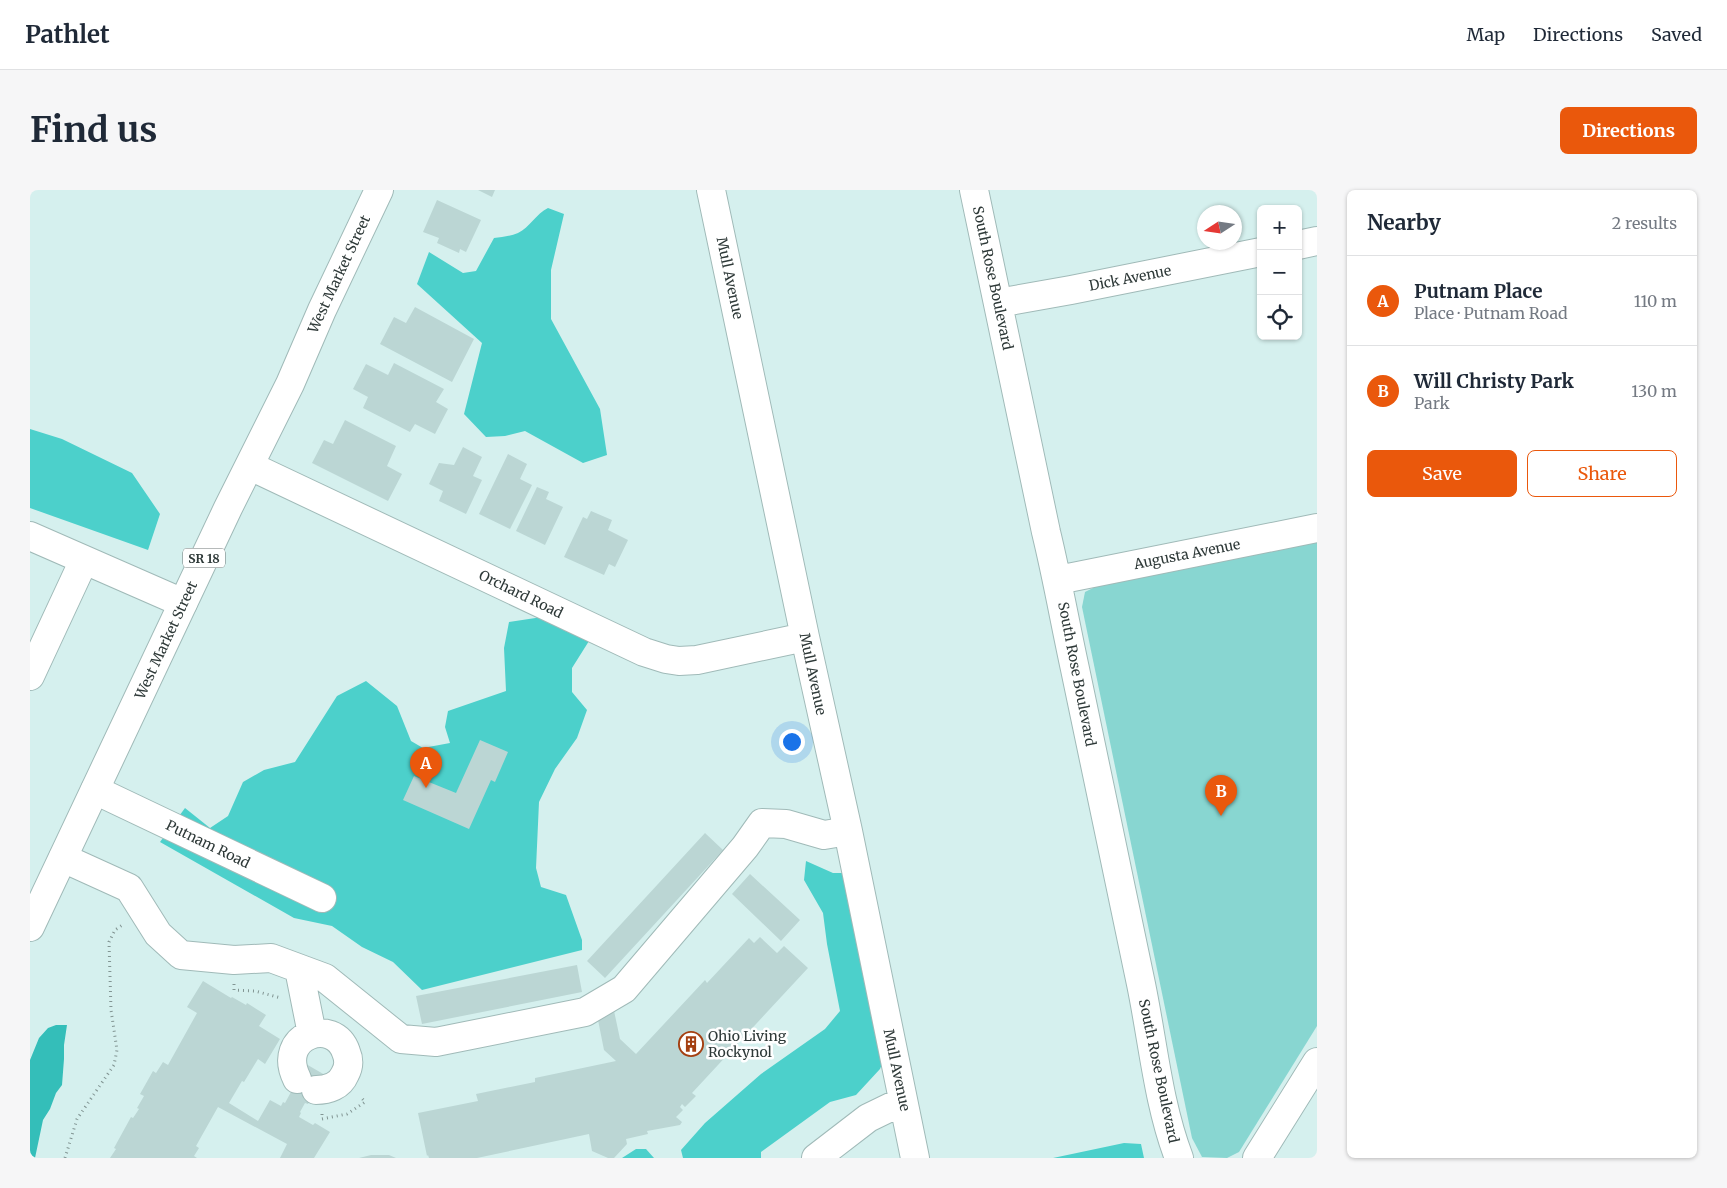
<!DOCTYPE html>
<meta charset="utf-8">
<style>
:root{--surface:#fff;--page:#f6f6f7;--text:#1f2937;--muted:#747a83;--line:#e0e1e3;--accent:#ea580c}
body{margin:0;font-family:Merriweather,serif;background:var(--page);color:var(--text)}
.controls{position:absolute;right:15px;top:15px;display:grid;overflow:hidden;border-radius:8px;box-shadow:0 1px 4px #0004}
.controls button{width:45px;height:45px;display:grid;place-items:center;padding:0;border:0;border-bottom:1px solid var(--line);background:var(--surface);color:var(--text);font:25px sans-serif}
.compass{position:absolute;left:1167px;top:15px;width:45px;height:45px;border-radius:50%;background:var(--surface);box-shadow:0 1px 4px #0004;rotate:258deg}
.you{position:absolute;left:761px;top:551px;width:18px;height:18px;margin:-12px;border:4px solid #fff;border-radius:50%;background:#1a73e8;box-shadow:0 0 0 8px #1a73e833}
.badge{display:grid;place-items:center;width:32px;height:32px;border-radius:50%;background:var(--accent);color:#fff;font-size:16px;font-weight:700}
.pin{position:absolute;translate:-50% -41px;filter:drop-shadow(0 1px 2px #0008)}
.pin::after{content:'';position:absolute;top:26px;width:18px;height:15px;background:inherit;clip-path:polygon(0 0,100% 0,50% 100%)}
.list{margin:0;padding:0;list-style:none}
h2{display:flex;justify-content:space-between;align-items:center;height:65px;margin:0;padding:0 20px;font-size:21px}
h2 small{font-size:16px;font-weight:400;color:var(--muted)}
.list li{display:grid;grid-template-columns:32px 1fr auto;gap:15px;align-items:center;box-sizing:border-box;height:90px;padding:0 20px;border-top:1px solid var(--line)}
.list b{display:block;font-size:19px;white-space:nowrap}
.list p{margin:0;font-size:16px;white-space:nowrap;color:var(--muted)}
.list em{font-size:16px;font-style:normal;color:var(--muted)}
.actions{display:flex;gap:10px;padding:15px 20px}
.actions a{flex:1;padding:11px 0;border:1px solid var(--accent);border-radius:8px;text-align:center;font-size:18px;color:var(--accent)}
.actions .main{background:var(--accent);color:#fff}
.icon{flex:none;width:28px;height:28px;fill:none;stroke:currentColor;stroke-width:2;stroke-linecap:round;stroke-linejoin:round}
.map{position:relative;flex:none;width:1287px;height:968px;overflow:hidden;border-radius:8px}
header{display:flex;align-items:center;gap:30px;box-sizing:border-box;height:70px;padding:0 25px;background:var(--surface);border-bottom:1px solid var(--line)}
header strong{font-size:24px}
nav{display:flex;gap:28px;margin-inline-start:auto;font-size:18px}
.intro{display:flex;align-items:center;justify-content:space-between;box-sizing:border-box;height:120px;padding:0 30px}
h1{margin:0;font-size:35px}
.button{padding:12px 22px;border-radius:8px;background:var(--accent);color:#fff;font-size:18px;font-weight:700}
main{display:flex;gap:30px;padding:0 30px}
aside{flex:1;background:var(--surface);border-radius:8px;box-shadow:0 1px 4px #0004}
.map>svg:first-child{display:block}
.green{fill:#88d6d1}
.forest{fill:#4cd0cb}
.water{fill:#34beb9}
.building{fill:#bbd6d4}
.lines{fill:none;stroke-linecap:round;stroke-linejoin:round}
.minor-casing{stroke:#a0bab8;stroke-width:30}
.major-casing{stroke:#a0bab8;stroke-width:30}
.path{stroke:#829593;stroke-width:3;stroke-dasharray:1 4;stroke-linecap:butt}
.minor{stroke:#fff;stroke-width:28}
.major{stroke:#fff;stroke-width:28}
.labels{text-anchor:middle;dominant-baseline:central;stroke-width:5;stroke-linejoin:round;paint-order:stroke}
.shield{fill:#fff;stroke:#6d7474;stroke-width:1}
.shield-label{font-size:12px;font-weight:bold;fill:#2e3938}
.street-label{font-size:14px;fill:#2e3938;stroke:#fff}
.poi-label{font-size:14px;fill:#2e3938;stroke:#fff;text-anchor:start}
</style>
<header>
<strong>Pathlet</strong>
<nav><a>Map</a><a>Directions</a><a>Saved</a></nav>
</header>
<div class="intro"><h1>Find us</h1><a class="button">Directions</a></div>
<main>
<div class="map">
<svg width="1287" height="968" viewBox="0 0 1287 968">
<rect width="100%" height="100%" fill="#d5f0ee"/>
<!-- green -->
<path class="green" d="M1287,352V836L1209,962L1197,968L1172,967L1162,948L1052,417L1055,402L1067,396Z"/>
<!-- forest -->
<path class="forest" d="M518,18L534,24L521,80V129L570,219L577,265L553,273L495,241L475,246L456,247L434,224L452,153L387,94L399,62L433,83L446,81L464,48C472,47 481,46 488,43C500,37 506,24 518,18Z
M0,239L32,249L102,283L130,324L118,360L0,318Z
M512,427L559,451L542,478V502L557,520L547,548L525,579L509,612L506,678L511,697L536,705L552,750V760L392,800L363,772L332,757L302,736L264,728L130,652L155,618L180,638L198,626L213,592L234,580L265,572L307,506L336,491L367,516L381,551L393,558L420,553L415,537L418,521L476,501L474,458L479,432Z
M776,671L803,683H820L856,865L850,879L826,905L800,912L731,962V968H653L651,960L675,933L731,884L795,839L810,821L797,754L793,723L774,690Z
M1094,953L1111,954L1114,968H1023Z
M606,959H616L624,968H592Z"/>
<!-- water -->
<path class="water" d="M26,835H37L34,855V869L32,895L26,903L20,919L13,930L5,968H0V870L9,848L18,838Z"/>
<!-- building -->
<path class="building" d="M448,0H465L462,7Z
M407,10L451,30L436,62L430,59L429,63L407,53L409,48L393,42Z
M385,117L444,149L422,192L350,154L364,127L376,133Z
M364,173L414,199L406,212L418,219L405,244L385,234L380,242L333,218L338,207L323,199L336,174L358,185Z
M315,230L366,256L357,276L372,284L358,311L282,273L294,250L303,254Z
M433,257L452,267L443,286L452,290L436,324L409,311L413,301L399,294L409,273L424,275Z
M478,264L497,274L490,289L502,295L480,339L449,324Z
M507,297L519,302L516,309L533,317L515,355L486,341Z
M561,321L582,330L578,340L598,350L585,377L579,374L574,385L534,367L553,327L557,329Z
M450,550L478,562L465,592L461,590L439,639L373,610L384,586L426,603Z
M675,643L693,660L575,788L557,771Z
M720,684L770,730L751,751L702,704Z
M730,747L747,763L754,756L778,778L662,903L666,906L655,917L652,914L650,917L653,920L646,927L652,932L650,935L617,941L618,944L596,949L597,954L584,968H578L562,961L559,944L447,968H399L398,965L397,966L388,923L448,911L446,904L505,892V888L586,871L574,860L566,820L583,816L590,849L606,864L675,790L677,793L719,748L724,753Z
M547,775L552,802L392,834L386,806Z
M173,791L201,808L202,807L216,815L217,813L236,825L229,836L250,849L235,874L228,869L214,892L212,891L199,913L228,931L240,910L251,916L253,912L255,913L261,902L259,901L276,874L295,885L278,914L275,913L270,922L271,923L269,927L283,935L285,933L300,942L284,968H250L257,954L188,917L166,956L169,958L164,966L167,968H80L86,959L84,958L101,927L103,928L109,919L107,918L114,906L110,904L123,881L126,883L133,872L138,875L167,823L157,817Z
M341,965H359L366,968H329Z"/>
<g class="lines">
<defs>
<path id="minor" d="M681,0L775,447L818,641L885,968
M944,0L1016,342C1027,387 1035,433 1045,479C1066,584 1088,689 1111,794C1123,852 1128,913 1149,968
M1268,55L1287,51
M968,113L1041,100L1231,62
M220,276L614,462L636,469L649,471L667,470L775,447
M0,346L153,413
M1028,390L1287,338
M0,486L54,370
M65,600L292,708
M33,668L99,698L128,744L151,765L204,770L241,768L295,788L371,849L406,852L555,822L594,799L715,657L732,633L756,634L794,645L818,641
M269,779L282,844
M267,889C245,845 304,826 316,862C319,869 319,877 315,884C310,896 298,900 286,900
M786,968L838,928L873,911"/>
<path id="major" d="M0,737L198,318L260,194L292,120L349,0
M1227,968L1287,872"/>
</defs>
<!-- minor casing -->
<use href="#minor" class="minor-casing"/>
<!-- major casing -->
<use href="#major" class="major-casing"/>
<!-- path -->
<path class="path" d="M204,794V800L225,801L251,808
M292,924V929L317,924L335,912L330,906
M35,968L47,929L84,875L87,860L81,820L79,752L85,740L94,734"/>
<!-- minor -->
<use href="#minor" class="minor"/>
<!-- major -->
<use href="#major" class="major"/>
</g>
<!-- icons -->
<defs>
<symbol id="building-ring" viewBox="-11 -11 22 22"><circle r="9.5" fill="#fff" stroke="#a43f11" stroke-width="1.5"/><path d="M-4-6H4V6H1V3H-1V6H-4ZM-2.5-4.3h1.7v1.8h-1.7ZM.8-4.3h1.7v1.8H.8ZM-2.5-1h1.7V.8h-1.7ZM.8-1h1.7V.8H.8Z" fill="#a43f11"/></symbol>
</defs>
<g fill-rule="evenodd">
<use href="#building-ring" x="647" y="840" width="28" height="28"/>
</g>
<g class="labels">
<!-- shield labels -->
<rect class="shield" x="153" y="358.5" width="42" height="19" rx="4"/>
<g class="shield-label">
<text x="174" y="368">SR 18</text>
</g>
<!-- street labels -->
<g class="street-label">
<text transform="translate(309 84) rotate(-65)">West Market Street</text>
<text transform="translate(700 88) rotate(78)">Mull Avenue</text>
<text transform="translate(963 88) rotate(78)">South Rose Boulevard</text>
<text transform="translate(1100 88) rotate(-11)">Dick Avenue</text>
<text transform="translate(1157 364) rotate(-11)">Augusta Avenue</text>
<text transform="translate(491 404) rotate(26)">Orchard Road</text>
<text transform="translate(136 450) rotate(-65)">West Market Street</text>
<text transform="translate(783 484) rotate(78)">Mull Avenue</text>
<text transform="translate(1047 484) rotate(79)">South Rose Boulevard</text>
<text transform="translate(178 654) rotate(26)">Putnam Road</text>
<text transform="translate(867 880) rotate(78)">Mull Avenue</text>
<text transform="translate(1129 881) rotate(78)">South Rose Boulevard</text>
</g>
<!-- poi labels -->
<g class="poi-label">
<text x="678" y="846">Ohio Living<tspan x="678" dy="16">Rockynol</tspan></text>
</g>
</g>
</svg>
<div class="controls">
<button>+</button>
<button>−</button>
<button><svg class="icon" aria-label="locate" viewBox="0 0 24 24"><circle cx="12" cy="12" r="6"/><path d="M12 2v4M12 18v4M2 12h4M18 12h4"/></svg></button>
</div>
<svg class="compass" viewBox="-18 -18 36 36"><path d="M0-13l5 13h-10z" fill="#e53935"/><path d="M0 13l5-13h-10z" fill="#747a83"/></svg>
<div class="you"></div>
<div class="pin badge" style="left:396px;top:598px">A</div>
<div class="pin badge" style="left:1191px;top:626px">B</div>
</div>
<aside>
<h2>Nearby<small>2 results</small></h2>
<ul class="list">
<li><span class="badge">A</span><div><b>Putnam Place</b><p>Place · Putnam Road</p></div><em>110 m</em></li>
<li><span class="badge">B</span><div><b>Will Christy Park</b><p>Park</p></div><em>130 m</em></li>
</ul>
<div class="actions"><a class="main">Save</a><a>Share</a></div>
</aside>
</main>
